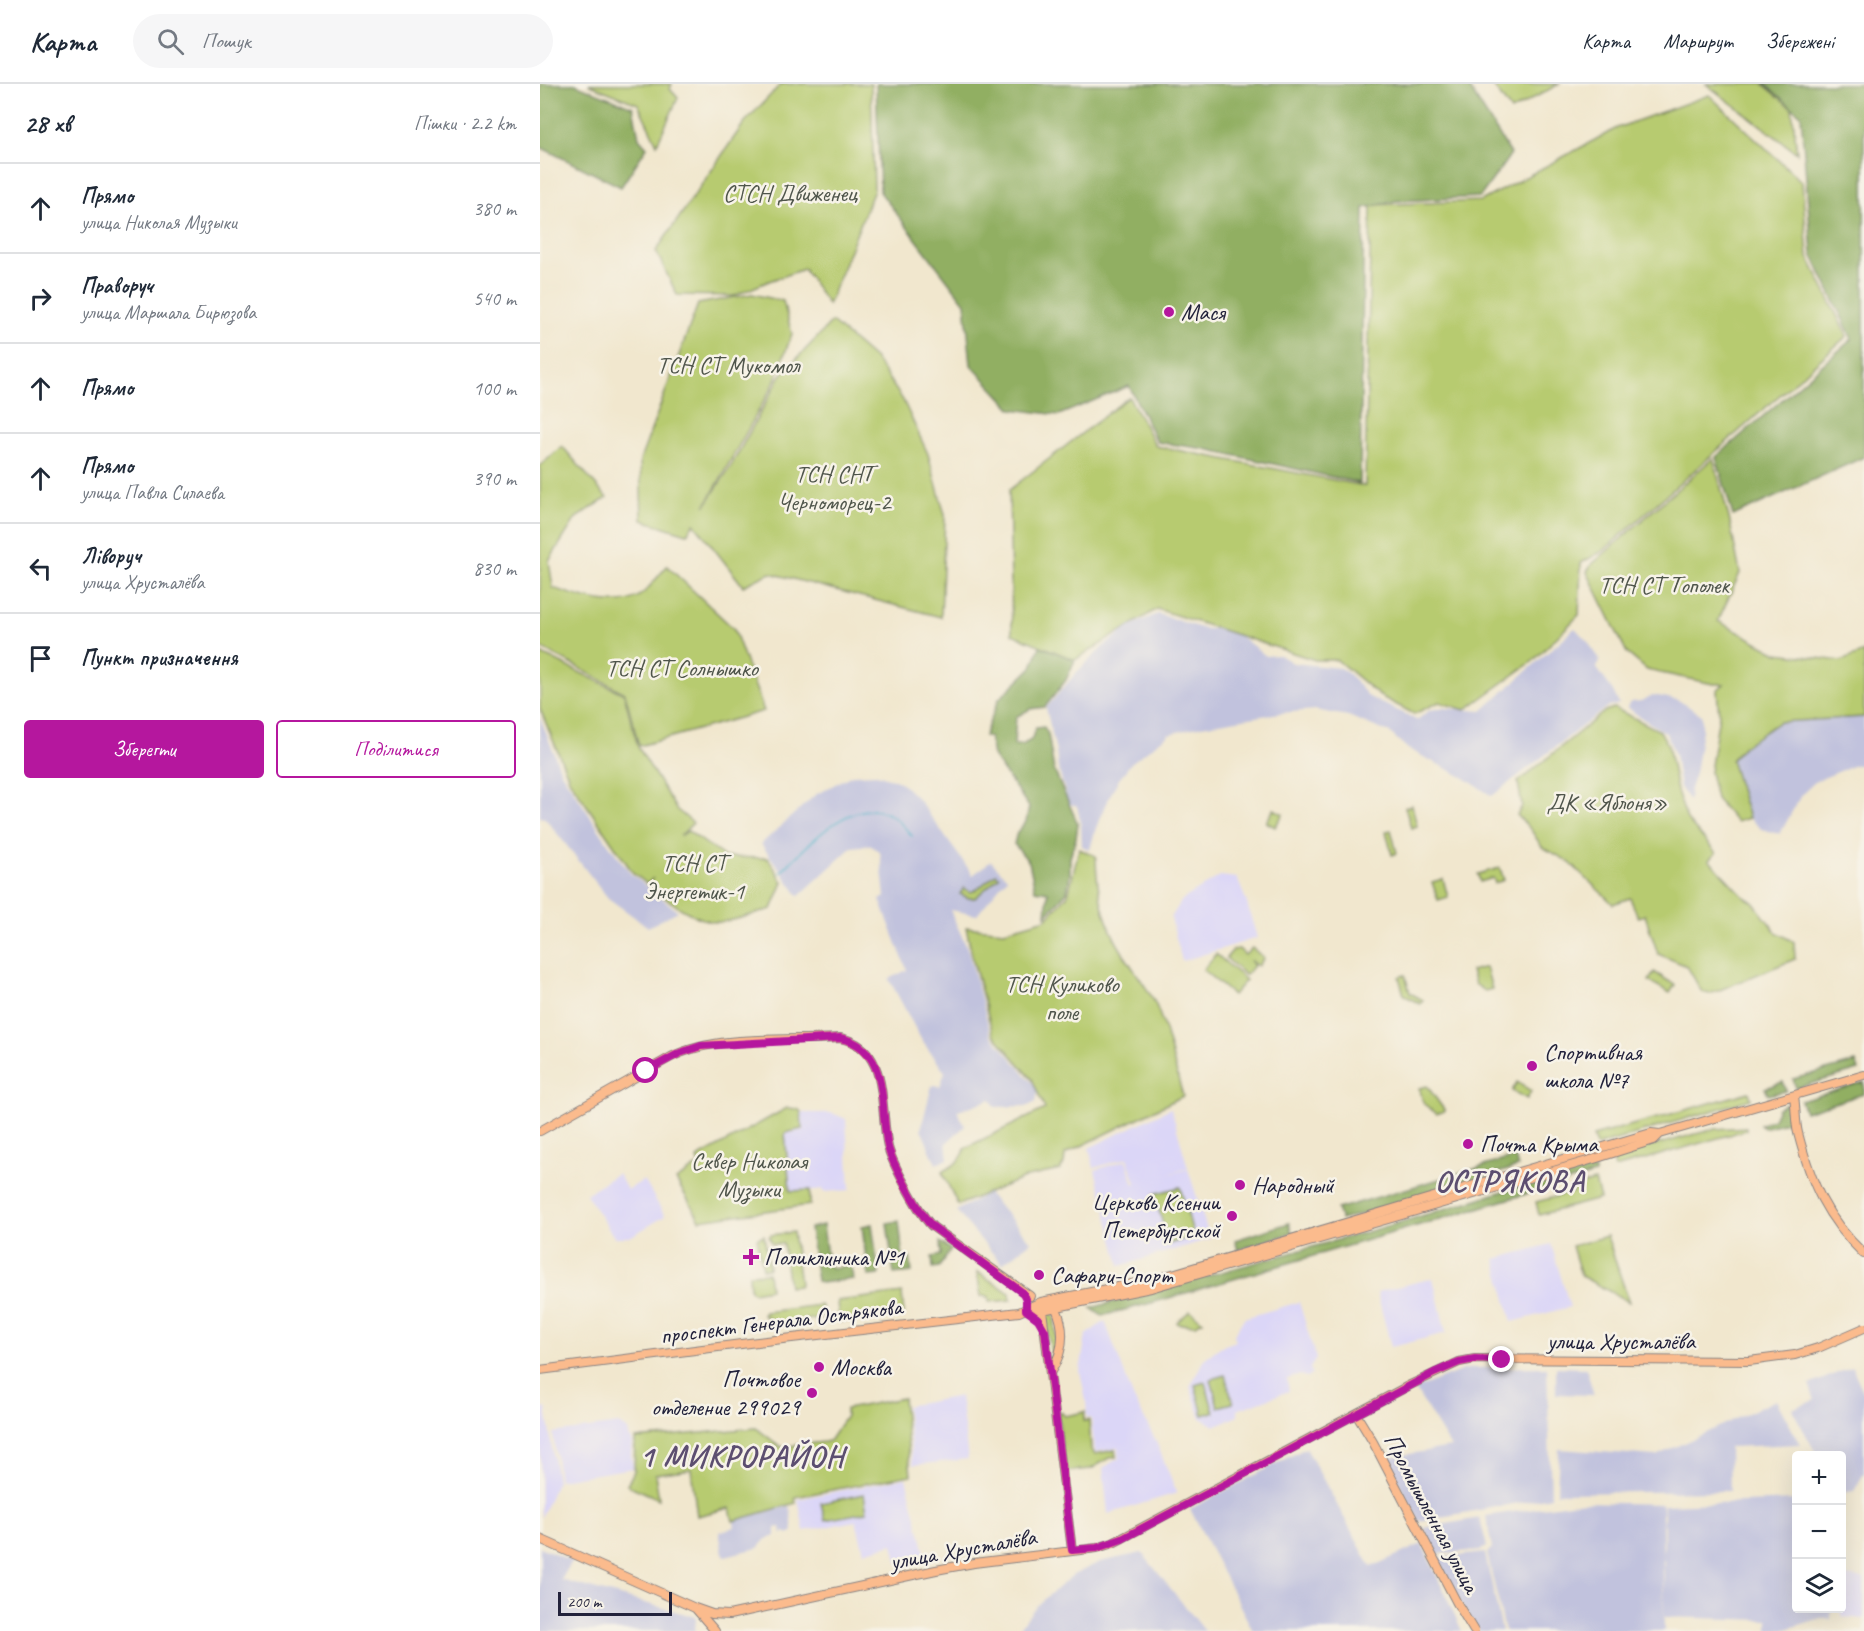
<!DOCTYPE html>
<html lang="uk">
<meta charset="utf-8">
<style>
:root{--surface:#fff;--page:#f6f6f7;--text:#1f2937;--muted:#747a83;--line:#e0e1e3;--accent:#b5179e}
body{margin:0;font-family:Caveat,sans-serif;background:var(--page);color:var(--text)}
.controls{position:absolute;right:18px;bottom:18px;display:grid;overflow:hidden;border-radius:6px;box-shadow:0 6px 24px #0002}
.controls button{width:54px;height:54px;display:grid;place-items:center;padding:0;border:0;border-bottom:2px solid var(--line);background:var(--surface);color:var(--text);font:30px sans-serif}
.scale{position:absolute;left:18px;bottom:15px;width:114px;box-sizing:border-box;padding-left:6px;border:3px solid #22223b;border-top:0;font-size:16px;line-height:21px;white-space:nowrap;color:#22223b;-webkit-text-stroke:4px #f7f3e8;paint-order:stroke}
.stop{position:absolute;width:18px;height:18px;margin:-14px;border:4px solid #b5179e;border-radius:50%;background:#fff}
.stop.end{background:#b5179e;border-color:#fff;box-shadow:0 2px 6px #0008}
.list{margin:0;padding:0;list-style:none}
h2{display:flex;justify-content:space-between;align-items:center;height:78px;margin:0;padding:0 24px;font-size:26px}
h2 small{font-size:20px;font-weight:400;color:var(--muted)}
.list li{display:grid;grid-template-columns:39px 1fr auto;gap:18px;align-items:center;box-sizing:border-box;height:90px;padding:0 24px;border-top:2px solid var(--line)}
.list b{display:block;font-size:22px;white-space:nowrap}
.list p{margin:0;font-size:20px;white-space:nowrap;color:var(--muted)}
.list em{font-size:20px;font-style:normal;color:var(--muted)}
.actions{display:flex;gap:12px;padding:18px 24px}
.actions a{flex:1;padding:14px 0;border:2px solid var(--accent);border-radius:6px;text-align:center;font-size:21px;color:var(--accent)}
.actions .main{background:var(--accent);color:#fff}
.icon{flex:none;width:33px;height:33px;fill:none;stroke:currentColor;stroke-width:2;stroke-linecap:round;stroke-linejoin:round}
.map{position:relative;flex:none;width:1324px;height:1547px;overflow:hidden}
header{display:flex;align-items:center;gap:36px;box-sizing:border-box;height:84px;padding:0 30px;background:var(--surface);border-bottom:2px solid var(--line)}
header strong{font-size:28px}
nav{display:flex;gap:33px;margin-inline-start:auto;font-size:21px}
.search{width:420px;height:54px;background:var(--page);display:flex;align-items:center;gap:15px;box-sizing:border-box;padding:0 21px;border-radius:33px;color:var(--muted);font-size:22px}
main{display:flex}
aside{flex:1;background:var(--surface)}
.map>svg:first-child{display:block}
.built{fill:#dbd6f7}
.industrial{fill:#c1c2dd}
.green{fill:#b7cb6f;stroke:#6c7655;stroke-width:1.5}
.forest{fill:#91af62;stroke:#5a684e;stroke-width:1.5}
.lines{fill:none;stroke-linecap:round;stroke-linejoin:round}
.stream{stroke:#4ab3c9;stroke-width:1.5}
.major-casing{stroke:#8a8484;stroke-width:10}
.major{stroke:#fbbb8d;stroke-width:8}
.route{stroke:#b5179e;stroke-width:8}
.poi-dot{fill:#b5179e;stroke:#f7f3e8;stroke-width:2}
.labels{text-anchor:middle;dominant-baseline:central;stroke-width:5;stroke-linejoin:round;paint-order:stroke}
.park-label{font-size:24px;fill:#4f554b;stroke:#f7f3e8}
.poi-label{font-size:24px;fill:#22223b;stroke:#f7f3e8;text-anchor:start}
.street-label{font-size:24px;fill:#22223b;stroke:#f7f3e8}
.district-label{font-size:30px;font-weight:bold;letter-spacing:1.5px;fill:#5c4e70;stroke:#f7f3e8}
</style>
<header>
<strong>Карта</strong>
<div class="search"><svg class="icon" aria-label="search" viewBox="0 0 24 24"><circle cx="10" cy="10" r="6"/><path d="M15 15l6 6"/></svg>Пошук</div>
<nav><a>Карта</a><a>Маршрут</a><a>Збережені</a></nav>
</header>
<main>
<aside>
<h2>28 хв<small>Пішки · 2.2 km</small></h2>
<ul class="list">
<li><svg class="icon" aria-label="ahead" viewBox="0 0 24 24"><path d="M12 20V5M6 11l6-6 6 6"/></svg><div><b>Прямо</b><p>улица Николая Музыки</p></div><em>380 m</em></li>
<li><svg class="icon" aria-label="right" viewBox="0 0 24 24"><path d="M7 20v-9h11M14 6l5 5-5 5"/></svg><div><b>Праворуч</b><p>улица Маршала Бирюзова</p></div><em>540 m</em></li>
<li><svg class="icon" aria-label="ahead" viewBox="0 0 24 24"><path d="M12 20V5M6 11l6-6 6 6"/></svg><div><b>Прямо</b></div><em>100 m</em></li>
<li><svg class="icon" aria-label="ahead" viewBox="0 0 24 24"><path d="M12 20V5M6 11l6-6 6 6"/></svg><div><b>Прямо</b><p>улица Павла Силаева</p></div><em>390 m</em></li>
<li><svg class="icon" aria-label="left" viewBox="0 0 24 24"><path d="M17 20v-9H6M10 6l-5 5 5 5"/></svg><div><b>Ліворуч</b><p>улица Хрусталёва</p></div><em>830 m</em></li>
<li><svg class="icon" aria-label="arrive" viewBox="0 0 24 24"><path d="M6 21V4h12l-3 4 3 4H6"/></svg><div><b>Пункт призначення</b></div></li>
</ul>
<div class="actions"><a class="main">Зберегти</a><a>Поділитися</a></div>
</aside>
<div class="map">
<svg width="1324" height="1547" viewBox="0 0 1324 1547">
<rect width="100%" height="100%" fill="#f7f3e8"/>
<filter id="ink" filterUnits="userSpaceOnUse"><feTurbulence type="fractalNoise" baseFrequency=".0167" numOctaves="2"/><feDisplacementMap in="SourceGraphic" scale="12" xChannelSelector="R" yChannelSelector="G"/><feConvolveMatrix kernelMatrix="1 2 1 2 8 2 1 2 1" color-interpolation-filters="sRGB"/></filter>
<filter id="wash" filterUnits="userSpaceOnUse"><feTurbulence type="fractalNoise" baseFrequency=".008" numOctaves="4" result="noise"/><feDisplacementMap in="SourceGraphic" scale="24" xChannelSelector="R" yChannelSelector="G"/><feGaussianBlur stdDeviation="1.35" result="paint"/><feColorMatrix in="noise" values="0 0 0 0 0 0 0 0 0 0 0 0 0 0 0 0 0 1.4 0 .05"/><feComposite in="paint" operator="in"/></filter>
<g filter="url(#wash)">
<rect width="100%" height="100%" fill="#f1e7ce"/>
<!-- built -->
<path class="built" d="M680,792L697,794L706,816L717,854L642,877L631,834L642,816Z
M631,1024L648,1084L622,1092L648,1085L670,1155L580,1182L555,1086L586,1076L594,1100L596,1099L587,1074L554,1084L549,1064Z
M262,1029H292L306,1035L310,1106L284,1108L283,1105L251,1109L245,1050L263,1046Z
M78,1089L87,1106L104,1096L125,1132L90,1153H74L46,1110Z
M1011,1160L1030,1223L972,1238L955,1175Z
M893,1194L906,1249L851,1263L837,1208Z
M759,1218L776,1275L770,1284L772,1291L767,1293L760,1291L747,1295L749,1307L697,1326L698,1332L674,1342L661,1334L650,1303L664,1275L680,1263L696,1257L694,1251L704,1234Z
M565,1237L593,1313L615,1355L637,1409L568,1430L563,1384L579,1374L578,1364L555,1368L551,1334H547L546,1317L540,1287L546,1251Z
M420,1312L428,1375L373,1381L366,1322Z
M0,1324H6L17,1397L1,1434Z
M79,1340L88,1346L89,1354L92,1355L91,1370L93,1384L19,1396L13,1349Z
M366,1394L386,1473L358,1480L353,1460L324,1468L316,1437L264,1447L258,1415Z
M1305,1492L1324,1495V1535L1303,1533L1300,1528V1525L1302,1524V1494Z"/>
<!-- industrial -->
<path class="industrial" d="M618,530L664,545H685L700,552L726,572L740,571L753,579L800,584L810,591L829,613L877,636L890,626L902,624L942,627L1035,544L1048,558L1060,577L1056,583L1073,607L1079,620L1067,623L952,712L923,693L868,665L850,649L808,632L775,626L740,629L661,642L629,650L591,679L577,698L565,721L555,747L550,766L542,762L541,741L537,722L529,720L518,684L516,667L506,624L537,588L563,563L590,542Z
M1113,611L1138,616L1162,631V646L1155,689L1150,705L1149,717L1140,703L1135,671L1126,649L1100,633L1087,623L1091,618L1101,617Z
M0,633L21,688L69,761L91,790L138,827L108,843L68,814L5,734L0,733Z
M1324,633V681H1315L1276,697L1261,711L1240,750L1221,745L1209,734L1191,676L1204,662L1239,638Z
M337,690L360,698L378,715L433,791L451,777L467,794L437,831L410,826L428,866L451,951L498,1005L496,1018L488,1022L455,1023L451,1015L417,1027L425,1042L406,1059L408,1075L396,1080L381,1045L392,1001L400,1002L405,988L382,957L349,895L367,886L340,816L345,813L340,768L330,761L312,763L259,812L221,760L275,711L312,691Z
M448,1109L491,1158L462,1180L416,1127Z
M1007,1283L1011,1413L879,1437L846,1374L911,1363L875,1305L923,1286L934,1284Z
M1016,1283L1046,1284L1054,1311L1016,1310Z
M1312,1283L1324,1309V1389L1314,1407L1302,1409V1372L1277,1371L1252,1325L1275,1316L1269,1301Z
M1236,1316L1260,1360L1189,1363L1190,1407L1017,1409L1019,1365L1116,1372Z
M766,1364L831,1483L882,1460L922,1547H713L650,1425Z
M1256,1416V1524L1291,1525V1535H1278L1244,1546L1228,1547V1536L1124,1533V1421Z
M1044,1418L1122,1420L1124,1547H965L947,1469L952,1464L946,1432Z
M250,1422L253,1447L250,1450L243,1448L242,1451L241,1443L236,1444V1452L226,1455L218,1464L185,1472L183,1469L179,1448L195,1443L194,1437Z
M940,1434L947,1463L941,1466L896,1470L884,1444Z
M0,1463L32,1477L21,1496L156,1533L155,1547H0Z
M602,1469L665,1547H477L496,1522L533,1491L560,1478Z
M945,1469L962,1547H938L918,1515L897,1474Z"/>
<!-- green -->
<path class="green" d="M48,0H132L130,5L138,14L117,60L98,20Z
M241,0H331L334,106L288,221L264,185L229,197L194,212L137,211L116,167L204,39Z
M952,0H1019L971,27Z
M1166,0H1223L1252,24L1257,69Z
M1169,11L1262,98L1268,172L1307,252L1063,467L1041,479L1039,531L993,577L925,626L899,618L874,630L840,612L797,576H775L617,525L535,576L472,550L469,406L589,313L616,362L825,402L831,121L941,117L1077,44Z
M212,210L243,217L252,250L233,301L165,422L192,380L241,291L292,238L336,276L363,316L388,370L405,431L401,533L230,489L203,502L154,439L147,450L102,436L100,376L158,220Z
M22,362L67,414L36,434L9,477L13,504C37,512 79,528 102,510C111,502 119,491 127,482L194,545L224,627L99,662L85,609L0,563V382Z
M1173,374L1189,434L1200,489L1178,537L1237,569L1301,577L1324,568V633L1239,638L1204,662L1191,676L1209,734L1196,738L1176,715L1170,688L1179,631L1177,606L1184,600H1173L1107,586L1087,569L1047,488L1051,481Z
M0,569L84,610L98,663L136,725L153,739L140,752L148,747L185,773L228,774L243,798L232,825C216,829 198,836 182,838C158,840 126,815 108,801L113,794L107,800L93,789L30,697L0,625Z
M1074,624L1120,647L1128,661L1137,707L1147,736L1176,769L1169,776L1203,812L1213,818L1236,848L1254,858L1255,875L1170,910L1162,908L1147,882L1118,870L1105,831L1098,833L1090,814L1073,820L1028,777L1002,763L991,746L977,731L982,722L978,698L1065,627Z
M872,721L877,742L871,744L865,723Z
M734,725L743,730L735,743L726,738Z
M851,746L857,769L852,771L846,747Z
M539,765L556,772C556,807 564,839 583,869C593,886 606,901 615,919C628,948 634,982 643,1012L525,1070L524,1080L520,1086L487,1093L418,1121L402,1088C412,1082 423,1077 425,1064L505,1025L492,995L453,950L433,877L426,843L464,847L506,835L528,811Z
M960,784L964,796L955,799L953,794L940,798L938,790Z
M456,790L459,793L435,814H428L420,810L424,804L430,808L436,806Z
M903,795L908,813L898,816L892,798Z
M712,864L724,874L718,882L710,876L714,882L705,891L686,874L693,866L699,865L705,871Z
M676,870L706,896L693,911L663,886Z
M946,883L952,905L945,907L935,900L931,887Z
M1114,888L1135,901L1130,909L1109,897Z
M865,891L870,909L883,916L880,920L864,911L859,893Z
M977,998L991,1007L987,1015L972,1007Z
M887,1002L905,1027L897,1030L884,1020L879,1004Z
M1209,1008L1211,1015L1056,1062L1053,1052Z
M247,1024L258,1025L261,1028L262,1045L245,1049L250,1107L270,1106V1121L160,1136L136,1096L159,1081L157,1074Z
M1206,1043V1046L1075,1084L1072,1073L1174,1045Z
M1055,1097L1060,1115L999,1131L996,1118L1034,1108L1033,1103Z
M640,1103L654,1152L629,1160L614,1110Z
M253,1148L260,1200L259,1202L249,1203L243,1160H232L229,1153L231,1151Z
M224,1151L229,1183L228,1185H223L217,1154Z
M1067,1152L1089,1218L1041,1192L1032,1162Z
M437,1188L470,1209L471,1216L449,1218V1213L441,1212Z
M228,1189L230,1205L213,1208L210,1206L209,1190Z
M362,1209L364,1230L299,1238L297,1217Z
M280,1221L282,1223L281,1234L236,1239L223,1231L225,1228Z
M650,1227L663,1237L655,1241L638,1240L637,1238Z
M508,1229L514,1231L517,1264L514,1271L511,1268L506,1234Z
M685,1291L693,1319L678,1323L671,1295Z
M665,1298L674,1328L663,1331L655,1301Z
M363,1314L371,1391L255,1413L256,1419L193,1437L190,1424L157,1432L151,1385L115,1390L119,1415L87,1401L94,1387L95,1355L216,1344L241,1363L284,1358L289,1357L306,1332V1325Z
M521,1328L525,1332L545,1328L544,1337L549,1336L551,1365L555,1370L575,1366L576,1373L569,1374L551,1385L528,1387L525,1385L518,1331Z
M324,1410L327,1428L285,1436L281,1419Z"/>
<!-- forest -->
<path class="forest" d="M0,0H35L93,23L99,54L107,63L81,103L0,63Z
M336,0H927L971,70L940,113L856,117L824,124L820,399L665,365L617,358L589,302L519,331L472,325L431,281L425,219L340,108Z
M1225,0H1324V373L1193,432L1176,373L1312,255L1272,170L1261,31Z
M500,562L535,576L526,596L505,623L490,625L476,633L474,661H482L491,656L496,644L504,643L508,650L514,686L538,740L536,754L530,774V790L527,808L506,831L508,808L495,806L489,778L474,760L477,748L486,738L489,723L453,672L450,654L444,652L459,615L492,583Z
M1316,978L1319,986L1256,1004L1253,995Z
M1243,998L1246,1007L1228,1011L1225,1004Z
M1324,998V1010L1265,1028L1261,1017Z
M1246,1020L1249,1022L1250,1034L1246,1038L1223,1044L1220,1041L1233,1035L1238,1024Z
M975,1073L978,1083L801,1136L797,1125Z
M1043,1083L1055,1086V1090L615,1218L562,1232L551,1224L848,1142Z
M359,1137L363,1173L370,1174L372,1188L354,1190L347,1139Z
M749,1139L752,1149L698,1166L695,1156Z
M332,1140L339,1191L328,1192L322,1142Z
M283,1141L288,1180L292,1184L311,1181L313,1195L281,1199L277,1197L270,1144Z
M400,1158L411,1166L399,1183L393,1184L392,1173L401,1171Z"/>
<g class="lines">
<!-- stream -->
<path class="stream" d="M240,789C266,764 316,703 356,735C362,740 367,746 372,752"/>
</g>
</g>
<g filter="url(#ink)">
<g class="lines">
<defs>
<path id="major" d="M1254,1012C1256,1024 1255,1037 1258,1049C1271,1099 1286,1134 1324,1170
M0,1047L131,973C177,950 249,957 300,954C351,964 339,1024 348,1063C352,1079 381,1133 393,1143L490,1212
M488,1226H502L611,1204L1054,1075L1114,1056L1120,1050
M502,1226L532,1466
M0,1286L209,1259L479,1228L501,1218L612,1196L1111,1049L1120,1050L1324,991
M510,1289C524,1268 526,1247 516,1224
M816,1330L833,1358L917,1519L934,1547
M0,1455L155,1524L172,1530L189,1531L396,1486L434,1479L557,1464L573,1459L870,1301L919,1278L935,1275L1209,1277L1255,1271L1278,1264L1324,1244
M156,1525L175,1547"/>
</defs>
<!-- major casing -->
<use href="#major" class="major-casing"/>
<!-- major -->
<use href="#major" class="major"/>
</g>
</g>
<g class="lines" filter="url(#ink)">
<!-- route -->
<path class="route" d="M106,987L140,969L161,962L300,954C351,964 339,1024 348,1063C352,1079 381,1133 393,1143L483,1209L486,1215V1226L498,1235L505,1247L532,1466L557,1464L582,1455L894,1289L919,1278L935,1275L962,1276"/>
</g>
<!-- markers -->
<g class="poi-dot">
<circle cx="629" cy="228" r="6"/>
<circle cx="992" cy="982" r="6"/>
<circle cx="928" cy="1060" r="6"/>
<circle cx="700" cy="1101" r="6"/>
<circle cx="692" cy="1132" r="6"/>
<path d="M208 1164h6v6h6v6h-6v6h-6v-6h-6v-6h6z"/>
<circle cx="499" cy="1191" r="6"/>
<circle cx="279" cy="1283" r="6"/>
<circle cx="272" cy="1309" r="6"/>
</g>
<g class="labels">
<!-- park labels -->
<g class="park-label">
<text x="250" y="109">СТСН Движенец</text>
<text x="188" y="281">ТСН СТ Мукомол</text>
<text x="294" y="390">ТСН СНТ<tspan x="294" dy="28">Черноморец-2</tspan></text>
<text x="1124" y="501">ТСН СТ Тополек</text>
<text x="142" y="584">ТСН СТ Солнышко</text>
<text x="1067" y="718">ДК «Яблоня»</text>
<text x="154" y="779">ТСН СТ<tspan x="154" dy="28">Энергетик-1</tspan></text>
<text x="522" y="900">ТСН Куликово<tspan x="522" dy="28">поле</tspan></text>
<text x="209" y="1077">Сквер Николая<tspan x="209" dy="28">Музыки</tspan></text>
</g>
<!-- poi labels -->
<g class="poi-label">
<text x="641" y="228">Мася</text>
<text x="1004" y="968">Спортивная<tspan x="1004" dy="28">школа №7</tspan></text>
<text x="940" y="1060">Почта Крыма</text>
<text x="712" y="1101">Народный</text>
<text x="680" y="1118" text-anchor="end">Церковь Ксении<tspan x="680" dy="28">Петербургской</tspan></text>
<text x="224" y="1173">Поликлиника №1</text>
<text x="511" y="1191">Сафари-Спорт</text>
<text x="291" y="1283">Москва</text>
<text x="260" y="1295" text-anchor="end">Почтовое<tspan x="260" dy="28">отделение 299029</tspan></text>
</g>
<!-- street labels -->
<g class="street-label">
<text transform="translate(241 1237) rotate(-7)">проспект Генерала Острякова</text>
<text x="1081" y="1257">улица Хрусталёва</text>
<text transform="translate(892 1429) rotate(62)">Промышленная улица</text>
<text transform="translate(423 1465) rotate(-10)">улица Хрусталёва</text>
</g>
<!-- district labels -->
<g class="district-label">
<text x="970" y="1097">ОСТРЯКОВА</text>
<text x="202" y="1372">1 МИКРОРАЙОН</text>
</g>
</g>
</svg>
<div class="controls">
<button>+</button>
<button>−</button>
<button><svg class="icon" aria-label="layers" viewBox="0 0 24 24"><path d="M12 4l9 5-9 5-9-5zM3 14l9 5 9-5"/></svg></button>
</div>
<div class="scale">200 m</div>
<div class="stop" style="left:106px;top:987px"></div>
<div class="stop end" style="left:962px;top:1276px"></div>
</div>
</main>
